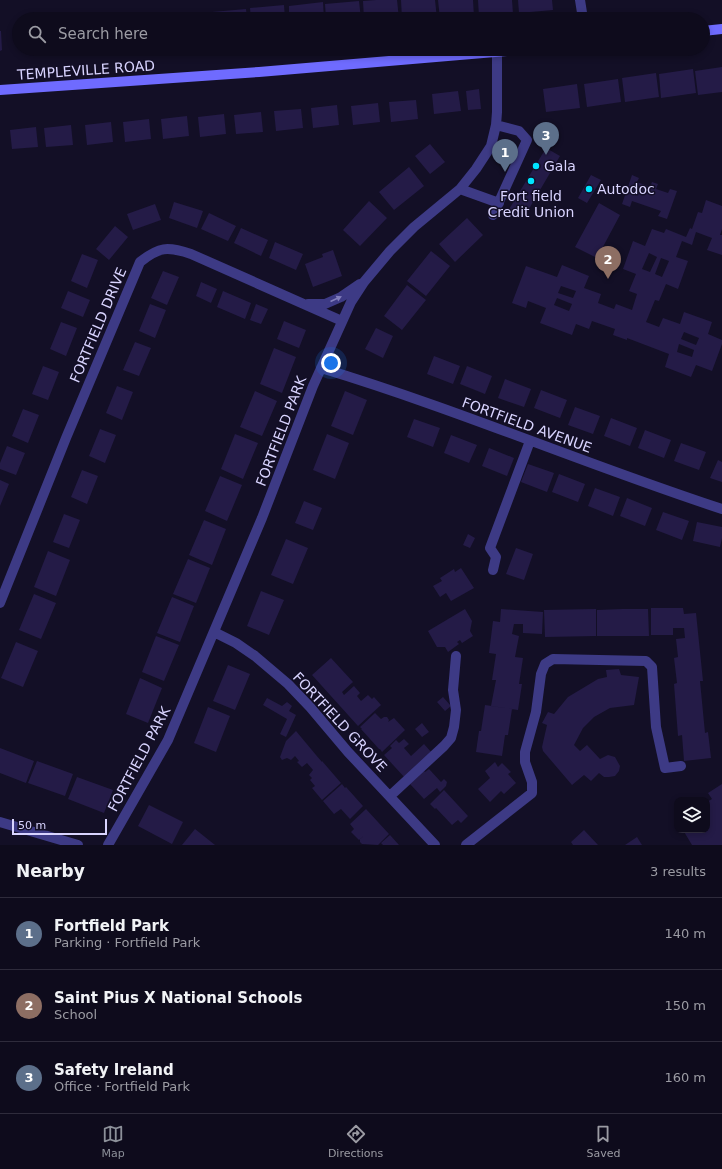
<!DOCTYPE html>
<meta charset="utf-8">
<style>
:root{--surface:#0e0b1c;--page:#1c1929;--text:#f1f3f6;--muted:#9b9ba3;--line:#2e2b3b;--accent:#8c9099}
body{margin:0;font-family:"DejaVu Sans",sans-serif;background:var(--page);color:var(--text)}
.controls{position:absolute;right:12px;bottom:12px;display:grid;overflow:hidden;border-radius:8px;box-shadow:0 2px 6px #0003}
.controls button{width:36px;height:36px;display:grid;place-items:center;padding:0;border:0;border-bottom:1px solid var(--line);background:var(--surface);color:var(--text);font:20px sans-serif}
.scale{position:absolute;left:12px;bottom:10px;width:95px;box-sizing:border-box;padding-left:4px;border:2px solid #d9d4ff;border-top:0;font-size:11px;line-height:14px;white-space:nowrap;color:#d9d4ff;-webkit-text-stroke:3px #130f26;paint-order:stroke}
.you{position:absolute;left:331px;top:363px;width:14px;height:14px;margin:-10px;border:3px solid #fff;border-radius:50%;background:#1a73e8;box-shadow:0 0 0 6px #1a73e833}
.badge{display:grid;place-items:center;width:26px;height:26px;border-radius:50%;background:var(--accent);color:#fff;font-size:13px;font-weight:700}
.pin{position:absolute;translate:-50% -33px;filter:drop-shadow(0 1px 2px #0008)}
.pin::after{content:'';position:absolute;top:21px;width:14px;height:12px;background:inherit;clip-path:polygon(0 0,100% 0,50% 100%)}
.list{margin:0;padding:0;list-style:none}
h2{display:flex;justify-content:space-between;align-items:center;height:52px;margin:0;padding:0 16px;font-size:17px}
h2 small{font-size:13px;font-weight:400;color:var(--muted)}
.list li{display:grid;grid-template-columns:26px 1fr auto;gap:12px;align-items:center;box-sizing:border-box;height:72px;padding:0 16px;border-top:1px solid var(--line)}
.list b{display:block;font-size:15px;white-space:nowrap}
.list p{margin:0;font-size:13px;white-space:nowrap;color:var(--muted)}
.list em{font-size:13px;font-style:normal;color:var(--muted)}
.icon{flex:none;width:22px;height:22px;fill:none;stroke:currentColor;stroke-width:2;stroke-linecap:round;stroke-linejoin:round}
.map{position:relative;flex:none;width:722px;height:845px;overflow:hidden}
.search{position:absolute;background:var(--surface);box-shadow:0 2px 6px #0003;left:12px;right:12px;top:12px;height:44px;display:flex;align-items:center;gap:10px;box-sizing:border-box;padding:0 14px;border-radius:22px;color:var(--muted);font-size:15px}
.sheet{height:268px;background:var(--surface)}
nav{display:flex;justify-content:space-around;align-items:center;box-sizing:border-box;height:56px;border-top:1px solid var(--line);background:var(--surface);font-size:11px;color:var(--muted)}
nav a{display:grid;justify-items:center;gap:2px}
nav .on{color:var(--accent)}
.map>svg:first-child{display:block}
.building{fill:#241b47;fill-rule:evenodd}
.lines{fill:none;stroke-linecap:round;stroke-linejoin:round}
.minor{stroke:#3d3a85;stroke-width:10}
.tertiary{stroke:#3d3a85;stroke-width:10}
.secondary{stroke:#6f6bff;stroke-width:10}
.oneway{fill:#837fbc}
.poi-dot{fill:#00e5ff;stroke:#130f26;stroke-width:1.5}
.labels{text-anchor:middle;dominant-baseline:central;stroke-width:3;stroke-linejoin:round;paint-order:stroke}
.street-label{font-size:14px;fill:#d9d4ff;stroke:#130f26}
.poi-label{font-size:14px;fill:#d9d4ff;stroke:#130f26;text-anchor:start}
</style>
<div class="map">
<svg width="722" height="845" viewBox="0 0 722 845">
<rect width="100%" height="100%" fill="#130f26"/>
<!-- building -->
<path class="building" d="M376,0H397L399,19H364L363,1Z
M401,0H435L437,19H402Z
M438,0H473L474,17L440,19Z
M478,0H512L513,14L479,17Z
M518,0H552L553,10L519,13Z
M359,1L361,19H326L325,4Z
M323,2L324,19H289V6Z
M284,5L285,19H251L250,8Z
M246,9L247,19H212V12Z
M207,12L208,19H173V15Z
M170,14V19H136V17Z
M0,31H1L2,50L0,51Z
M722,67V92L698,95L695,71Z
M693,69L696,93L661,98L659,74Z
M656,73L659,97L625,102L622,78Z
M618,79L621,102L587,107L584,84Z
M577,84L580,108L546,112L543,89Z
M479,89L481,109L468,110L466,91Z
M458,91L461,111L434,114L432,94Z
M416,100L418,119L391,122L389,102Z
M378,103L380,122L353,125L351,106Z
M337,105L339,125L313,128L311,108Z
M301,109L303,128L276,131L274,111Z
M261,112L263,132L236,134L234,115Z
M224,114L226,134L200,137L198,117Z
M187,116L189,136L163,139L161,119Z
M149,119L151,139L125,142L123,122Z
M111,122L113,142L87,145L85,125Z
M71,125L73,145L46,147L44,128Z
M36,127L38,147L12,149L10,130Z
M430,144L445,162L430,174L415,156Z
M546,148L560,156L523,219L508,211Z
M409,167L424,186L394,210L379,192Z
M591,175L601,180L587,203L578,198Z
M632,175L639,178L637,182L650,187L652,182L658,184L656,189L668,193L670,189L677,191L667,219L658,216L661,211L632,201L630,207L622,204Z
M706,200L722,206V229L720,235H722V255L707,250L712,238L696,232L692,245L682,241L676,257L688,261L678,289L666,284L659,301L655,300L646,322L659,327L663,318L680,324L684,312L712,322L708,334L722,340V344L712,371L696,365L691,377L665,367L669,354L627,338V340L613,335L615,329L592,321L589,329L576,324L572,335L540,323L546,308L528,301L526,308L512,303L526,266L557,277L562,265L589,276L584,288L601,294L598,303L614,309L616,304L632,310L637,294L629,291L636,274L623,269L633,241L645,246L652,229L664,233L666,229L686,237L690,228L692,229L698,212L702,213ZM649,253L657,257L650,272L642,269ZM661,258L669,261L662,277L655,274ZM561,286L576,291L573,298L558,293ZM557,298L572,304L569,311L554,305ZM684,332L699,338L696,345L681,339ZM679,344L694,350L692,357L677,352Z
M369,201L387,218L360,246L343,230Z
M174,202L203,211L197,228L169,218Z
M599,203L620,215L597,258L575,247Z
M155,204L161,220L133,230L127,214Z
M209,213L236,226L228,241L201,229Z
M467,218L483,235L455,262L439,244Z
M115,226L128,237L109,260L96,249Z
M241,228L268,240L261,256L234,243Z
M275,242L303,254L296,270L269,258Z
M333,250L342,276L313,287L305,264L323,257L322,254Z
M431,251L450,266L426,296L407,281Z
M82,254L98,260L87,288L71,281Z
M163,271L179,277L167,305L151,298Z
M201,282L217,289L211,303L196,296Z
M407,285L426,300L402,330L384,316Z
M68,291L90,300L83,317L61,308Z
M223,291L251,303L245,319L217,307Z
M150,304L166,310L155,338L139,331Z
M256,304L268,309L261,324L250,320Z
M284,321L306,330L299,348L277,339Z
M61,322L77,328L66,356L50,349Z
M376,328L393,336L383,358L365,349Z
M135,342L151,348L139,376L123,370Z
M274,348L296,357L282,393L260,384Z
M434,356L460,366L453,384L427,374Z
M43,366L59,372L48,400L32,394Z
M467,366L492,376L485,394L460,384Z
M505,379L531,389L524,407L498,398Z
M117,386L133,392L122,420L106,413Z
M541,390L567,400L560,418L534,408Z
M255,391L277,401L262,436L240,427Z
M345,391L367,400L353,435L331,426Z
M575,407L600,416L593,434L568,425Z
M23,409L39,415L28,443L12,436Z
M611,418L637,428L630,446L604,436Z
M414,419L440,428L433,447L407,437Z
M100,429L116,435L105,463L89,456Z
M645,430L671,440L664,458L638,448Z
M235,434L258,443L243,479L221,469Z
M327,434L349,443L335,479L313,470Z
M451,435L477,445L469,463L444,453Z
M681,443L706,452L699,470L674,461Z
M7,446L25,453L16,475L0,469V463Z
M489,448L514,458L507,476L482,466Z
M718,460L722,462V482L710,478Z
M528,464L554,473L547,492L521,482Z
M82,470L98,476L87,504L71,497Z
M559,474L585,484L578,502L552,492Z
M220,476L242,485L227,521L205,511Z
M0,480L9,484L0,506Z
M595,488L620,497L613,516L588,506Z
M627,498L652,508L645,526L620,516Z
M304,501L322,508L313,530L295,523Z
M663,512L689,521L682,540L656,530Z
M64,514L80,520L69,548L53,542Z
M204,520L226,529L212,565L189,555Z
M697,522L722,527V538L720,547L693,541Z
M468,534L475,538L470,548L463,545Z
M286,539L308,548L293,584L271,575Z
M516,548L533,554L524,580L506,574Z
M48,551L70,560L56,596L34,587Z
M188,559L210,568L196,603L173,594Z
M461,568L474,588L451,601L446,593L440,597L433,586L442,581L440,578L454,569L455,572Z
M261,591L284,600L269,635L247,626Z
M34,594L56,603L41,639L19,630Z
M172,597L194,606L180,642L157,633Z
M651,608H683L684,614L696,613L703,681H700L705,733L708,732L711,758L684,761L682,735L678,736L674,684L677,683L674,658L678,657L676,639L685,638L684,628H673V635H651Z
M465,609L472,621L470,631L473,636L462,643L460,640L457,642L459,644L448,652L445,647H437L428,631Z
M501,609L543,612L542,634L523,633V624H514L512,634L519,636L515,657L523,658L519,684H522L518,710L491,706L496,680H492L496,654L489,653L493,621L500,622Z
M596,609V636L545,637L544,610Z
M623,609H648L649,636H597V610Z
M156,636L179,645L164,681L142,672Z
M16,642L38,651L23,687L1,678Z
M331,658L353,682L342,692L344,695L354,686L360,693L357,696L361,701L368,695L372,699L374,697L381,705L358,726L312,675Z
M228,665L250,674L235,710L213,701Z
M619,669L621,675L639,677L634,705L610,708L594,717L583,728L574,745L580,751L587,745L600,759L608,755L615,757L620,766L619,771L615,776L609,777H604L599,773L591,781L584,775L572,785L543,751L542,747L547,725L542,723L548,712L554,714L568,697L598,679L607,677L606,670Z
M140,678L162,688L148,723L126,714Z
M443,697L451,706L445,711L437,702Z
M267,698L282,706L287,702L292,706L289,711L296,715L286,737L280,734L287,719L263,705Z
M485,705L512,709L508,735H505L502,756L476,752L479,731H481Z
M208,707L230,716L216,752L194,743Z
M375,713L381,719L384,717H387L389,720L388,722L394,718L405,730L382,752L380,749H379L361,729H362L360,727Z
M422,723L429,732L422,737L415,729Z
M296,731L316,755L322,762V761L341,783L322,800L312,788L315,786L310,780L312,778L309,775L313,770L307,763L302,767L297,762L299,761L295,756L291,760L287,758L282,760L280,757L286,741Z
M404,739L409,744L404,748L411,756L424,744L432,753L405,778L384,755L392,748L390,746L396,740L399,743Z
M0,748L34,761L26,783L0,773Z
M37,761L73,774L65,796L28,783Z
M495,762L498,767L502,763L511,772L508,774L516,783L504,794L501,791L490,802L478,789L490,778L485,771Z
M429,769L441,782L444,779L447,782L446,786L440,792L437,788L424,799L410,784L424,771L425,772Z
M77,777L113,790L104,813L68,799Z
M342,784L345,788L346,787L363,806L350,819L341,809L334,814L323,801Z
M722,784V845H692L683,830H707V802L712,799L708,793Z
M444,790L468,816L461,823L458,820L452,825L436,808L435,809L430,804Z
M149,805L183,822L172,844L138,826Z
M366,809L389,834L378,845L362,844L360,842V839L365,835L359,840L351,832L354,829L350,824Z
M195,829L215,845H182Z
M584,830L598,845H573L571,842Z
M390,835L399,845H383L381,843Z
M637,837L642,845H625Z"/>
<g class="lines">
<!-- minor -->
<path class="minor" d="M580,0L583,19
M460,189L499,203
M493,215L527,140L519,131L496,125
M308,304H325L341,297L360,284
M321,368C457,409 587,465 722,509
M493,570L496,557L490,548L530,441
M0,603L66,438L140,262C159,247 167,246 191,254L342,321
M214,632L236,643L255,656L288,684L310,707L348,752L435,845
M390,796L444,746L451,738L454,727L456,710L453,690L456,656
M108,845L168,740L262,518L313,386L351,302L364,282L390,251L414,227L460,189L476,169L491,146L496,125L497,112V52
M466,845L532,793V782L525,762V752L536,712L541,674L545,664L553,659L646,661L652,667L656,727L665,768L681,766"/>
<!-- tertiary -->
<path class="tertiary" d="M0,822L78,845"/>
<!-- secondary -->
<path class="secondary" d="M703,31L722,29
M0,90L259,72L532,49"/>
</g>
<!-- one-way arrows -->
<defs><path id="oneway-solid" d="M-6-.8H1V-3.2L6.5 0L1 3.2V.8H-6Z"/></defs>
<use class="oneway" href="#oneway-solid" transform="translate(336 299) rotate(-24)"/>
<!-- markers -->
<g class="poi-dot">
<circle cx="536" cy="166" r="4"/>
<circle cx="531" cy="181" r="4"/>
<circle cx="589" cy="189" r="4"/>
</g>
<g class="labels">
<!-- street labels -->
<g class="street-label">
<text transform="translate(86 70) rotate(-4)">TEMPLEVILLE ROAD</text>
<text transform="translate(98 325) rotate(-67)">FORTFIELD DRIVE</text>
<text transform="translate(527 425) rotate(20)">FORTFIELD AVENUE</text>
<text transform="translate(281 431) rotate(-69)">FORTFIELD PARK</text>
<text transform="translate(340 722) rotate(47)">FORTFIELD GROVE</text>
<text transform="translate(139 759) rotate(-62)">FORTFIELD PARK</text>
</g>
<!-- poi labels -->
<g class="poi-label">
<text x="544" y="166">Gala</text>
<text x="597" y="189">Autodoc</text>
<text x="531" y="196" text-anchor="middle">Fort field<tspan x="531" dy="16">Credit Union</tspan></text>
</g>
</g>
</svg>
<div class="controls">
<button><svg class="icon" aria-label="layers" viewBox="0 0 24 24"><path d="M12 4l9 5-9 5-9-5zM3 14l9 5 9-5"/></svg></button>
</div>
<div class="scale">50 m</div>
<div class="you"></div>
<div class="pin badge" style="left:505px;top:172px;background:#5c6f8a">1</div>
<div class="pin badge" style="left:608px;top:279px;background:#8d6e63">2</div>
<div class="pin badge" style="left:546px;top:155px;background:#5c6f8a">3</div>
<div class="search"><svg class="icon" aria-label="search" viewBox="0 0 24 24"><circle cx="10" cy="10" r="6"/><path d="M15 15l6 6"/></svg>Search here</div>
</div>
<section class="sheet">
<h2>Nearby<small>3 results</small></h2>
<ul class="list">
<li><span class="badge" style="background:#5c6f8a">1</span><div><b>Fortfield Park</b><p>Parking · Fortfield Park</p></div><em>140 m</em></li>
<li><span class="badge" style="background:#8d6e63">2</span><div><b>Saint Pius X National Schools</b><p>School</p></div><em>150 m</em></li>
<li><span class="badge" style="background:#5c6f8a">3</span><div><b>Safety Ireland</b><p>Office · Fortfield Park</p></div><em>160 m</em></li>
</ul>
</section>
<nav>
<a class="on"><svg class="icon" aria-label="map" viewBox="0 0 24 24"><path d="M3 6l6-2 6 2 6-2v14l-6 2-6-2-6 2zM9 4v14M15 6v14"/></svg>Map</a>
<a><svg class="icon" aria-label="directions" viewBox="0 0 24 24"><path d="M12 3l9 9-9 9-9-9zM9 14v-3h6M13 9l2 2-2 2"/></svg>Directions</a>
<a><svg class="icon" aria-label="saved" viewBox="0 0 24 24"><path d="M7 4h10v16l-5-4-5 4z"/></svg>Saved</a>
</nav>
